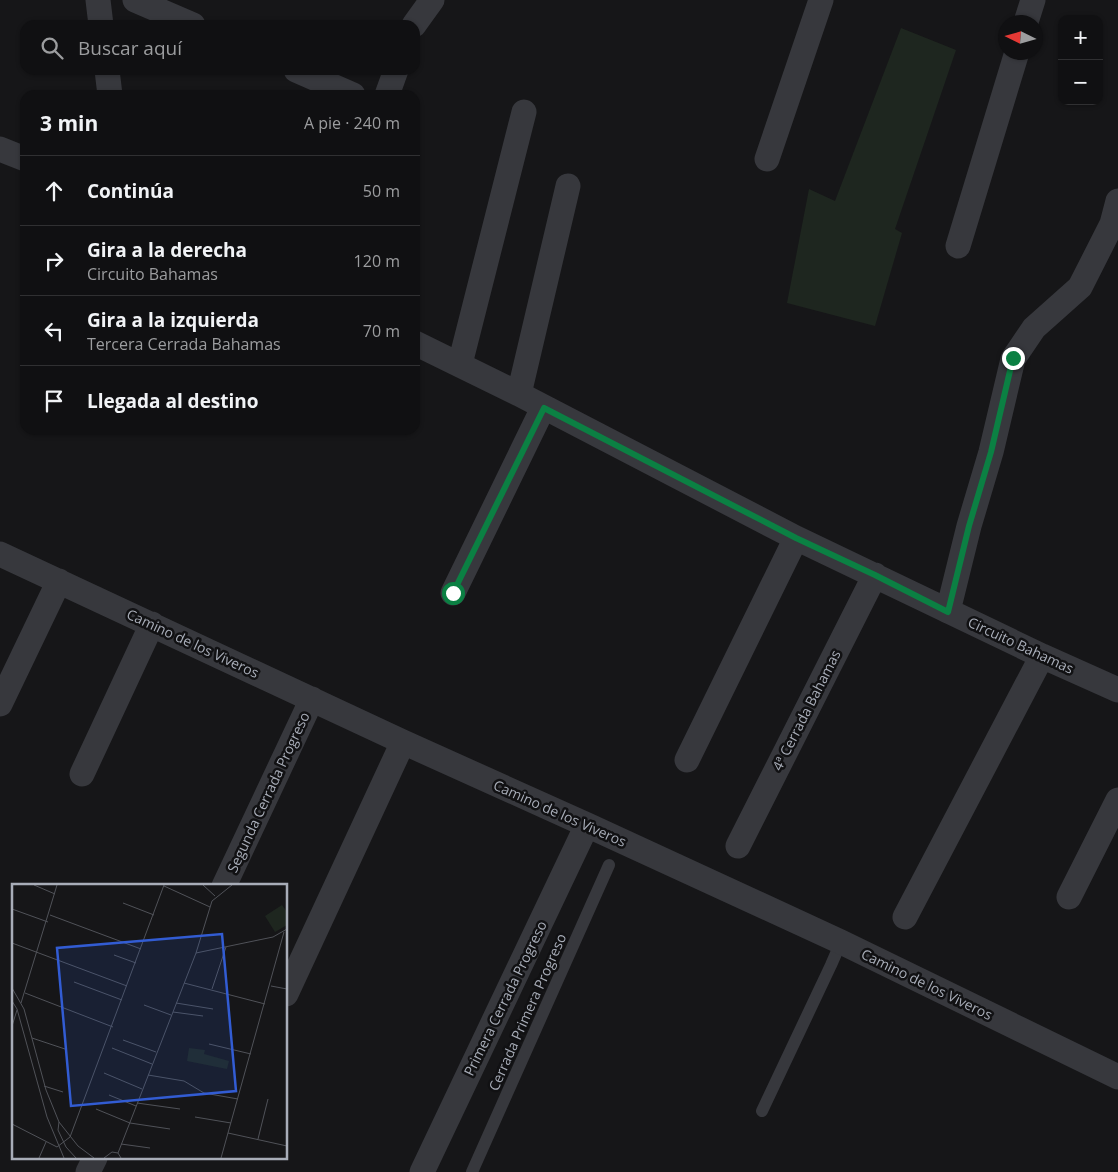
<!DOCTYPE html>
<html lang="es">
<meta charset="utf-8">
<style>
:root{--surface:#101012;--page:#1e1e20;--text:#f1f3f6;--muted:#9c9d9f;--line:#303032}
body{margin:0;font-family:"Open Sans",sans-serif;background:var(--page);color:var(--text)}
.controls{position:absolute;right:15px;top:15px;display:grid;overflow:hidden;border-radius:10px;box-shadow:0 1px 4px #0004}
.controls button{width:45px;height:45px;display:grid;place-items:center;padding:0;border:0;border-bottom:1px solid var(--line);background:var(--surface);color:var(--text);font:25px sans-serif}
.compass{position:absolute;left:998px;top:15px;width:45px;height:45px;border-radius:50%;background:var(--surface);box-shadow:0 1px 4px #0004;rotate:275deg}
.stop{position:absolute;width:15px;height:15px;margin:-11px;border:4px solid #0b8043;border-radius:50%;background:#fff}
.stop.end{background:#0b8043;border-color:#fff;box-shadow:0 1px 5px #0008}
.list{margin:0;padding:0;list-style:none}
h2{display:flex;justify-content:space-between;align-items:center;height:65px;margin:0;padding:0 20px;font-size:21px}
h2 small{font-size:16px;font-weight:400;color:var(--muted)}
.list li{display:grid;grid-template-columns:32px 1fr auto;gap:15px;align-items:center;box-sizing:border-box;height:70px;padding:0 20px;border-top:1px solid var(--line)}
.list b{display:block;font-size:19px;white-space:nowrap}
.list p{margin:0;font-size:16px;white-space:nowrap;color:var(--muted)}
.list em{font-size:16px;font-style:normal;color:var(--muted)}
.icon{flex:none;width:28px;height:28px;fill:none;stroke:currentColor;stroke-width:2;stroke-linecap:round;stroke-linejoin:round}
.map{position:relative;flex:none;width:1118px;height:1172px;overflow:hidden}
.search{position:absolute;background:var(--surface);box-shadow:0 1px 4px #0004;left:20px;top:20px;width:400px;height:55px;display:flex;align-items:center;gap:12px;box-sizing:border-box;padding:0 18px;border-radius:15px;color:var(--muted);font-size:19px}
.panel{position:absolute;background:var(--surface);box-shadow:0 1px 4px #0004;left:20px;top:90px;width:400px;height:345px;border-radius:15px}
.map>svg:first-child{display:block}
.green{fill:#1e261f}
.lines{fill:none;stroke-linecap:round;stroke-linejoin:round}
.lane{stroke:#37383d;stroke-width:12}
.street{stroke:#37383d;stroke-width:25}
.route{stroke:#0b8043;stroke-width:6}
.labels{text-anchor:middle;dominant-baseline:central;stroke-width:5;stroke-linejoin:round;paint-order:stroke}
.street-label{font-size:14px;fill:#a8adb8;stroke:#111113}
.inset-road{fill:none;stroke:#505258;stroke-width:1}
.view{fill:#325cd3;fill-opacity:0.15;stroke:#325cd3;stroke-width:2.5}
.inset-edge{fill:none;stroke:#a8adb8;stroke-width:2.5}
</style>
<div class="map">
<svg width="1118" height="1172" viewBox="0 0 1118 1172">
<rect width="100%" height="100%" fill="#161618"/>
<!-- green -->
<path class="green" d="M901,28L956,50L895,229L902,233L875,326L787,303L809,189L835,201Z"/>
<g class="lines">
<!-- lane -->
<path class="lane" d="M762,1111L831,965L841,942
M472,1172L609,865"/>
<!-- street -->
<path class="street" d="M98,0L101,25
M135,0L193,25
M1026,22L1033,0
M414,25L432,0
M107,70L110,95
M296,70L353,95
M387,95L396,70
M0,149L25,159
M767,159L821,0
M958,246L1017,52
M415,343L519,394L796,538L1042,656L1118,690
M460,364L524,112
M519,394L568,186
M0,554L403,742L587,825L841,942L1118,1077
M453,593L543,408
M948,611L969,526L991,452L1013,359L1034,328L1080,287L1112,224L1118,201
M0,704L59,581
M687,760L796,538
M82,774L152,624
M738,846L875,575
M224,886L312,699
M1069,897L1118,800
M905,917L1042,656
M286,994L403,742
M88,1172L95,1158
M422,1172L587,825"/>
</g>
<g class="lines">
<!-- route -->
<path class="route" d="M453,593L544,408L796,538L875,575L948,612L969,526L991,452L1013,358"/>
</g>
<g class="labels">
<!-- street labels -->
<g class="street-label">
<text transform="translate(193 643) rotate(25)">Camino de los Viveros</text>
<text transform="translate(1021 645) rotate(25)">Circuito Bahamas</text>
<text transform="translate(806 710) rotate(-63)">4ª Cerrada Bahamas</text>
<text transform="translate(268 792) rotate(-65)">Segunda Cerrada Progreso</text>
<text transform="translate(560 813) rotate(24)">Camino de los Viveros</text>
<text transform="translate(927 984) rotate(26)">Camino de los Viveros</text>
<text transform="translate(505 998) rotate(-64)">Primera Cerrada Progreso</text>
<text transform="translate(527 1012) rotate(-66)">Cerrada Primera Progreso</text>
</g>
</g>
<!-- overview -->
<g transform="translate(12 884)">
<rect width="275" height="275" fill="#161618"/>
<path d="M270,21L275,28V41L263,48L253,32ZM177,164L193,166L192,170L217,177L215,185L175,177Z" fill="#1e261f"/>
<path class="inset-road" d="M22,1L43,10M191,1L203,12M152,2L198,23M111,19L142,31M0,25L36,38M38,31L129,65M0,59L115,102M184,69L261,53L275,45M102,71L124,79M62,98L110,116M172,99L253,120M259,102L275,105M0,104L12,125L34,206L47,238L66,262L82,274M200,105L214,63M13,109L101,143M0,117L5,125L35,233L52,274M9,119L45,1M164,119L201,125M132,121L159,131M161,128L191,132M0,142L5,126M20,154L53,165M111,156L144,168M197,160L239,170M100,164L140,180M92,189L130,205M136,191L172,197L192,209L226,215M32,202L51,208M97,211L124,222M125,219L168,225M84,225L118,239L158,245M183,233L219,239M47,238L46,246L54,263L64,274M0,240L45,263L58,253L152,1M216,249L275,262M246,255L256,215M109,260L138,264M106,269L184,69L200,17L220,1M27,274L34,258M92,274L100,268L106,269L109,274M209,274L272,48"/>
<path class="view" d="M210,50L224,207L59,222L45,64Z"/>
<rect width="275" height="275" class="inset-edge"/>
</g>
</svg>
<div class="controls">
<button>+</button>
<button>−</button>
</div>
<svg class="compass" viewBox="-18 -18 36 36"><path d="M0-13l5 13h-10z" fill="#e53935"/><path d="M0 13l5-13h-10z" fill="#9c9d9f"/></svg>
<div class="stop" style="left:453px;top:593px"></div>
<div class="stop end" style="left:1013px;top:358px"></div>
<div class="search"><svg class="icon" aria-label="search" viewBox="0 0 24 24"><circle cx="10" cy="10" r="6"/><path d="M15 15l6 6"/></svg>Buscar aquí</div>
<section class="panel">
<h2>3 min<small>A pie · 240 m</small></h2>
<ul class="list">
<li><svg class="icon" aria-label="ahead" viewBox="0 0 24 24"><path d="M12 20V5M6 11l6-6 6 6"/></svg><div><b>Continúa</b></div><em>50 m</em></li>
<li><svg class="icon" aria-label="right" viewBox="0 0 24 24"><path d="M7 20v-9h11M14 6l5 5-5 5"/></svg><div><b>Gira a la derecha</b><p>Circuito Bahamas</p></div><em>120 m</em></li>
<li><svg class="icon" aria-label="left" viewBox="0 0 24 24"><path d="M17 20v-9H6M10 6l-5 5 5 5"/></svg><div><b>Gira a la izquierda</b><p>Tercera Cerrada Bahamas</p></div><em>70 m</em></li>
<li><svg class="icon" aria-label="arrive" viewBox="0 0 24 24"><path d="M6 21V4h12l-3 4 3 4H6"/></svg><div><b>Llegada al destino</b></div></li>
</ul>
</section>
</div>
